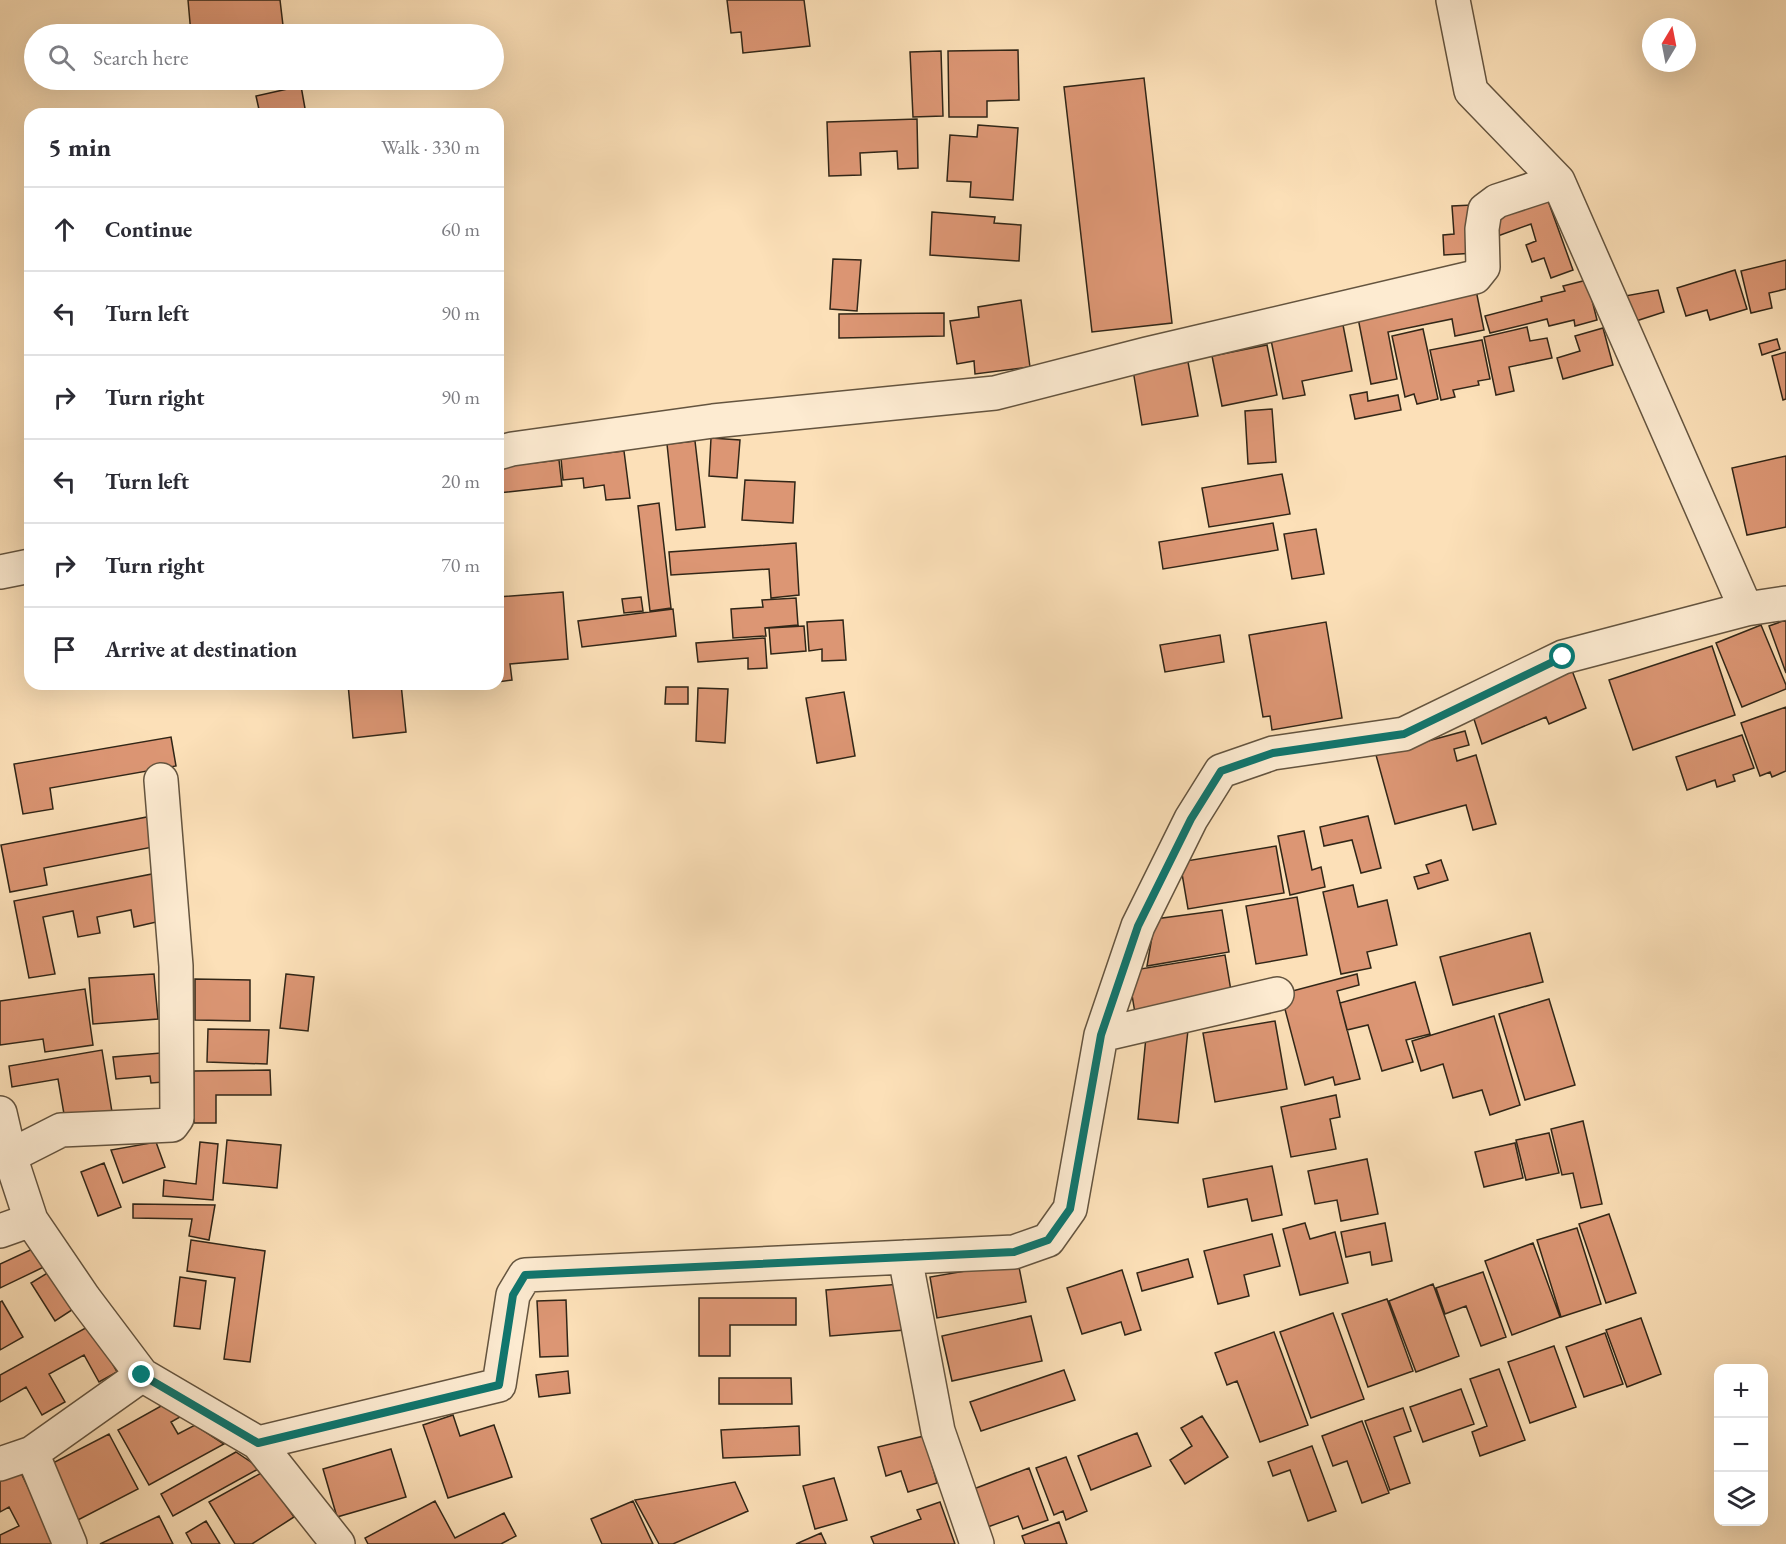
<!DOCTYPE html>
<meta charset="utf-8">
<style>
:root{--surface:#fff;--page:#f2f2f3;--text:#2b2b33;--muted:#7c7c81;--line:#e1e1e2}
body{margin:0;font-family:"EB Garamond",serif;background:var(--page);color:var(--text)}
.controls{position:absolute;right:18px;bottom:18px;display:grid;overflow:hidden;border-radius:12px;box-shadow:0 6px 24px #0002}
.controls button{width:54px;height:54px;display:grid;place-items:center;padding:0;border:0;border-bottom:2px solid var(--line);background:var(--surface);color:var(--text);font:30px sans-serif}
.compass{position:absolute;left:1642px;top:18px;width:54px;height:54px;border-radius:50%;background:var(--surface);box-shadow:0 6px 24px #0002;rotate:10deg}
.stop{position:absolute;width:18px;height:18px;margin:-14px;border:4px solid #0f766e;border-radius:50%;background:#fff}
.stop.end{background:#0f766e;border-color:#fff;box-shadow:0 2px 6px #0008}
.list{margin:0;padding:0;list-style:none}
h2{display:flex;justify-content:space-between;align-items:center;height:78px;margin:0;padding:0 24px;font-size:26px}
h2 small{font-size:20px;font-weight:400;color:var(--muted)}
.list li{display:grid;grid-template-columns:39px 1fr auto;gap:18px;align-items:center;box-sizing:border-box;height:84px;padding:0 24px;border-top:2px solid var(--line)}
.list b{display:block;font-size:22px;white-space:nowrap}
.list em{font-size:20px;font-style:normal;color:var(--muted)}
.icon{flex:none;width:33px;height:33px;fill:none;stroke:currentColor;stroke-width:2;stroke-linecap:round;stroke-linejoin:round}
.map{position:relative;flex:none;width:1786px;height:1544px;overflow:hidden}
.search{position:absolute;background:var(--surface);box-shadow:0 6px 24px #0002;left:24px;top:24px;width:480px;height:66px;display:flex;align-items:center;gap:15px;box-sizing:border-box;padding:0 21px;border-radius:33px;color:var(--muted);font-size:22px}
.panel{position:absolute;background:var(--surface);box-shadow:0 6px 24px #0002;left:24px;top:108px;width:480px;height:582px;border-radius:18px}
.map>svg:first-child{display:block}
.building{fill:#dc9674;stroke:#312617;stroke-width:1.5}
.lines{fill:none;stroke-linecap:round;stroke-linejoin:round}
.minor-casing{stroke:#64543f;stroke-width:36}
.minor{stroke:#fdebd1;stroke-width:33}
.route{stroke:#0f766e;stroke-width:8}
</style>
<div class="map">
<svg width="1786" height="1544" viewBox="0 0 1786 1544">
<rect width="100%" height="100%" fill="#fce0b8"/>
<filter id="stains"><feTurbulence type="fractalNoise" baseFrequency=".00333" numOctaves="4"/><feColorMatrix values="0 0 0 0 .2 0 0 0 0 .09 0 0 0 0 .02 0 0 0 .5 -.17"/></filter>
<radialGradient id="worn" r=".72"><stop offset=".6" stop-color="#630" stop-opacity="0"/><stop offset="1" stop-color="#630" stop-opacity=".3"/></radialGradient>
<!-- building -->
<path class="building" d="M188,0H280L284,34H191Z
M727,0H804L810,46L743,53L741,32L731,33Z
M1018,50L1019,100L987,101V117H949L948,51Z
M941,51L943,116L913,117L910,52Z
M1144,78L1172,323L1092,332L1064,87Z
M301,86L306,114H260L256,96Z
M917,119L918,168L898,169L897,151L860,153L861,175L829,176L827,122Z
M978,125L1018,128L1013,200L970,197L971,182L947,181L950,135L977,137Z
M1546,195L1573,270L1551,278L1544,258L1532,262L1526,245L1536,241L1531,224L1495,237L1487,216Z
M1472,205L1475,253L1444,255L1443,235L1454,234L1452,206Z
M932,212L995,217L994,223L1021,225L1019,261L930,255Z
M833,259L861,260L857,311L830,309Z
M1786,260V289L1769,293L1772,308L1751,313L1741,271Z
M1735,270L1747,309L1710,320L1707,310L1686,316L1677,288Z
M1587,280L1597,320L1575,326L1574,320L1549,326L1547,319L1490,333L1485,316L1542,301L1541,297L1565,291L1563,286Z
M1476,290L1484,330L1455,336L1452,319L1388,332L1397,379L1371,384L1358,318L1422,307L1421,301Z
M1658,290L1664,312L1636,321L1625,296Z
M1021,300L1030,367L975,374L974,361L957,364L950,321L979,317L978,307Z
M944,313V336L839,338V314Z
M1343,325L1352,371L1302,381L1305,395L1283,399L1271,340Z
M1527,327L1530,341L1547,338L1552,358L1509,367L1514,391L1496,395L1484,337Z
M1603,328L1613,365L1563,379L1557,358L1580,351L1575,336Z
M1423,329L1438,399L1417,404L1414,394L1405,397L1392,336Z
M1777,339L1780,349L1762,355L1759,344Z
M1482,340L1490,379L1478,381L1479,385L1453,390L1455,397L1441,400L1430,350Z
M1267,345L1277,395L1222,406L1212,356Z
M1786,352V399L1783,400L1772,356Z
M1188,362L1198,416L1142,425L1133,370Z
M1367,392L1368,401L1398,395L1401,410L1355,419L1350,395Z
M1272,409L1276,462L1248,464L1245,411Z
M711,438L740,440L737,478L709,476Z
M695,441L705,527L676,530L667,444Z
M624,451L630,498L606,500L604,485L584,488L583,478L563,480L561,458Z
M1786,456V527L1747,535L1732,468Z
M559,460L562,486L498,493V467Z
M1282,474L1290,514L1209,527L1202,488Z
M745,480L795,482L793,523L742,520Z
M659,503L671,608L650,611L638,506Z
M1273,523L1278,550L1163,569L1159,542Z
M1316,529L1324,574L1292,579L1284,534Z
M796,543L799,595L771,598L769,569L671,575L669,552Z
M563,592L568,659L510,664L512,680L498,682V597Z
M641,597L643,611L624,613L622,599Z
M796,598L798,625L765,628L766,636L733,638L731,609L763,607L762,600Z
M673,609L676,636L582,647L578,621Z
M843,620L846,660L822,661V649L809,651L807,622Z
M1786,620V673L1769,626Z
M1326,622L1342,718L1272,730L1270,716L1263,717L1249,635Z
M1761,625L1786,685V689L1742,707L1716,643Z
M804,626L806,651L771,654L769,628Z
M1220,635L1224,662L1165,672L1160,645Z
M765,638L767,668L748,669V658L698,662L696,643Z
M1712,646L1735,715L1633,750L1609,680Z
M1570,665L1586,708L1549,724L1546,717L1482,744L1473,716Z
M348,684H401L406,732L353,738Z
M666,687H688V704H665Z
M698,688L728,689L725,743L696,741Z
M844,692L855,756L817,763L806,698Z
M1786,707V771L1772,777L1770,772L1760,776L1741,723Z
M1465,731L1469,745L1454,749L1457,761L1476,755L1496,824L1473,830L1466,805L1395,824L1376,755Z
M1742,735L1754,768L1733,775L1735,781L1717,787L1715,780L1687,790L1676,757Z
M171,737L176,766L50,788L53,809L23,814L14,764Z
M1368,816L1381,868L1361,873L1352,840L1324,846L1320,827Z
M147,817L153,847L44,868L47,885L10,892L1,845Z
M1304,831L1312,870L1321,867L1325,887L1290,895L1278,836Z
M1276,846L1284,893L1188,909L1180,862Z
M1441,860L1448,880L1418,889L1414,877L1429,873L1426,865Z
M152,874L161,921L134,927L131,910L97,917L100,933L78,937L73,911L43,917L55,974L29,978L14,901Z
M1353,885L1358,907L1387,900L1397,945L1367,952L1371,968L1341,974L1323,892Z
M1297,897L1307,955L1256,964L1246,906Z
M1222,910L1229,952L1147,966L1155,919Z
M1530,933L1543,982L1453,1005L1440,957Z
M1225,955L1232,997L1135,1013L1128,971Z
M154,974L158,1019L93,1024L89,978Z
M286,974L314,977L308,1031L280,1028Z
M1357,974L1359,985L1337,991L1360,1079L1335,1085L1333,1077L1305,1085L1281,994Z
M195,979L250,980V1021L195,1020Z
M1415,982L1430,1034L1406,1040L1413,1062L1382,1071L1368,1025L1347,1030L1340,1003Z
M85,989L93,1045L45,1052L43,1039L0,1045V1001Z
M1549,999L1575,1085L1525,1100L1499,1014Z
M1494,1016L1520,1105L1490,1115L1482,1090L1453,1098L1443,1064L1421,1071L1412,1041Z
M1275,1021L1287,1089L1215,1102L1203,1033Z
M208,1029L269,1030L267,1064L207,1062Z
M1188,1030L1178,1123L1138,1119L1146,1037Z
M102,1050L112,1112L65,1120L58,1079L12,1087L9,1066Z
M173,1052L176,1081L151,1083L150,1076L116,1079L113,1057Z
M270,1070L271,1095H216V1123H194V1071Z
M1336,1095L1340,1117L1330,1119L1336,1149L1291,1157L1281,1107Z
M1583,1121L1602,1204L1581,1208L1573,1173L1562,1175L1551,1129Z
M1549,1133L1559,1173L1526,1180L1516,1140Z
M227,1140L281,1145L277,1188L223,1183Z
M156,1142L165,1167L123,1183L111,1150Z
M200,1142L218,1144L213,1200L163,1196L164,1180L196,1184Z
M1515,1143L1523,1178L1484,1187L1475,1152Z
M1367,1159L1378,1214L1341,1221L1337,1200L1315,1204L1308,1171Z
M104,1163L121,1207L98,1216L81,1172Z
M1272,1166L1282,1215L1252,1221L1247,1199L1208,1207L1203,1179Z
M133,1204L215,1205L209,1240L189,1236L192,1219L133,1218Z
M1609,1214L1636,1293L1606,1303L1579,1224Z
M1305,1223L1310,1239L1335,1232L1348,1283L1300,1295L1283,1229Z
M1385,1223L1392,1261L1372,1265L1370,1252L1346,1257L1341,1232Z
M1577,1228L1601,1304L1561,1317L1537,1240Z
M1272,1234L1280,1266L1244,1275L1249,1296L1218,1304L1204,1251Z
M191,1240L265,1251L250,1362L224,1359L235,1278L187,1271Z
M1533,1243L1560,1317L1512,1335L1485,1261Z
M39,1246L48,1265L0,1288V1264Z
M1188,1259L1193,1277L1142,1291L1137,1273Z
M1018,1262L1026,1302L937,1318L930,1277Z
M54,1269L78,1306L55,1321L31,1283Z
M1122,1270L1141,1330L1125,1335L1121,1322L1082,1334L1067,1288Z
M1483,1272L1506,1337L1481,1346L1466,1306L1445,1314L1436,1288Z
M180,1277L206,1281L200,1329L174,1326Z
M901,1284L905,1330L830,1336L826,1290Z
M1433,1284L1459,1356L1416,1372L1389,1301Z
M699,1298H796V1325H730V1356H699Z
M1387,1299L1413,1371L1368,1387L1342,1314Z
M566,1300L568,1356L540,1357L537,1301Z
M2,1301L23,1337L0,1350V1302Z
M1333,1313L1364,1399L1311,1418L1280,1332Z
M1031,1316L1042,1361L952,1381L942,1336Z
M1641,1318L1661,1374L1627,1387L1606,1330Z
M91,1325L117,1372L99,1382L84,1355L49,1374L65,1402L42,1415L26,1387L0,1402V1375Z
M1274,1332L1308,1425L1260,1442L1237,1381L1227,1385L1215,1353Z
M1605,1333L1623,1384L1584,1397L1566,1347Z
M1554,1346L1576,1407L1530,1423L1508,1362Z
M1499,1369L1525,1440L1480,1456L1472,1432L1487,1426L1470,1379Z
M1064,1370L1075,1400L981,1431L970,1402Z
M568,1371L570,1393L539,1397L536,1375Z
M719,1378H791L792,1404H719Z
M1461,1389L1474,1424L1423,1442L1410,1407Z
M170,1401L180,1417L171,1422L178,1434L195,1425L224,1444L149,1485L118,1430Z
M1403,1408L1411,1431L1394,1437L1410,1483L1390,1490L1365,1421Z
M453,1415L460,1436L494,1425L512,1477L448,1498L423,1425Z
M1202,1416L1228,1457L1185,1484L1170,1460L1192,1446L1181,1428Z
M1362,1421L1389,1493L1362,1503L1347,1461L1333,1466L1322,1436Z
M799,1426L800,1455L723,1458L721,1430Z
M1137,1433L1151,1466L1091,1490L1078,1456Z
M109,1434L138,1489L76,1521L47,1466Z
M924,1436L937,1483L908,1492L901,1471L886,1476L878,1447Z
M1312,1446L1336,1511L1308,1521L1290,1470L1273,1476L1268,1462Z
M391,1449L406,1497L337,1517L323,1469Z
M236,1452L260,1468L173,1516L161,1494Z
M1066,1457L1087,1511L1066,1520L1063,1511L1054,1515L1036,1468Z
M1029,1468L1048,1520L1023,1529L1018,1516L985,1528L971,1490Z
M20,1471L56,1544H0V1535L19,1526L9,1507L0,1512V1481Z
M263,1472L294,1517L252,1544H235L209,1502Z
M834,1478L847,1520L815,1529L803,1486Z
M735,1482L748,1511L673,1544H659L635,1500Z
M435,1501L455,1538L504,1513L516,1536L501,1544H368L365,1538Z
M633,1501L653,1544H602L591,1519Z
M940,1502L955,1544H874L871,1537L921,1519L917,1510Z
M159,1516L173,1544H100Z
M206,1521L220,1544H192L186,1533Z
M1059,1522L1067,1544H1025L1022,1536Z
M821,1533L826,1544H796Z"/>
<g class="lines">
<defs>
<path id="minor" d="M1453,0L1471,91L1558,181L1746,609
M498,453L512,449L713,421L995,393L1147,354L1475,277L1483,267L1482,229L1485,210L1497,201L1558,181
M0,572L30,566
M1101,1035L1277,994
M0,1113L10,1156L31,1220L84,1298L142,1375L258,1443L338,1544
M0,1161L61,1130L172,1125L177,1118L176,966L161,780
M0,1231L31,1220
M905,1257L938,1431L977,1544
M258,1443L499,1385L513,1295L525,1275L1014,1252L1048,1240L1070,1209L1101,1035L1138,926L1191,819L1221,771L1273,753L1404,734L1563,657L1746,609L1786,603
M32,1453L70,1544
M0,1464L32,1453L142,1375"/>
</defs>
<!-- minor casing -->
<use href="#minor" class="minor-casing"/>
<!-- minor -->
<use href="#minor" class="minor"/>
</g>
<g class="lines">
<!-- route -->
<path class="route" d="M142,1375L258,1443L499,1385L513,1295L525,1275L1014,1252L1048,1240L1070,1209L1101,1035L1138,926L1191,819L1221,771L1273,753L1404,734L1563,657"/>
</g>
<rect width="100%" height="100%" filter="url(#stains)"/>
<rect width="100%" height="100%" fill="url(#worn)"/>
</svg>
<div class="controls">
<button>+</button>
<button>−</button>
<button><svg class="icon" aria-label="layers" viewBox="0 0 24 24"><path d="M12 4l9 5-9 5-9-5zM3 14l9 5 9-5"/></svg></button>
</div>
<svg class="compass" viewBox="-18 -18 36 36"><path d="M0-13l5 13h-10z" fill="#e53935"/><path d="M0 13l5-13h-10z" fill="#7c7c81"/></svg>
<div class="stop" style="left:1563px;top:657px"></div>
<div class="stop end" style="left:142px;top:1375px"></div>
<div class="search"><svg class="icon" aria-label="search" viewBox="0 0 24 24"><circle cx="10" cy="10" r="6"/><path d="M15 15l6 6"/></svg>Search here</div>
<section class="panel">
<h2>5 min<small>Walk · 330 m</small></h2>
<ul class="list">
<li><svg class="icon" aria-label="ahead" viewBox="0 0 24 24"><path d="M12 20V5M6 11l6-6 6 6"/></svg><div><b>Continue</b></div><em>60 m</em></li>
<li><svg class="icon" aria-label="left" viewBox="0 0 24 24"><path d="M17 20v-9H6M10 6l-5 5 5 5"/></svg><div><b>Turn left</b></div><em>90 m</em></li>
<li><svg class="icon" aria-label="right" viewBox="0 0 24 24"><path d="M7 20v-9h11M14 6l5 5-5 5"/></svg><div><b>Turn right</b></div><em>90 m</em></li>
<li><svg class="icon" aria-label="left" viewBox="0 0 24 24"><path d="M17 20v-9H6M10 6l-5 5 5 5"/></svg><div><b>Turn left</b></div><em>20 m</em></li>
<li><svg class="icon" aria-label="right" viewBox="0 0 24 24"><path d="M7 20v-9h11M14 6l5 5-5 5"/></svg><div><b>Turn right</b></div><em>70 m</em></li>
<li><svg class="icon" aria-label="arrive" viewBox="0 0 24 24"><path d="M6 21V4h12l-3 4 3 4H6"/></svg><div><b>Arrive at destination</b></div></li>
</ul>
</section>
</div>
